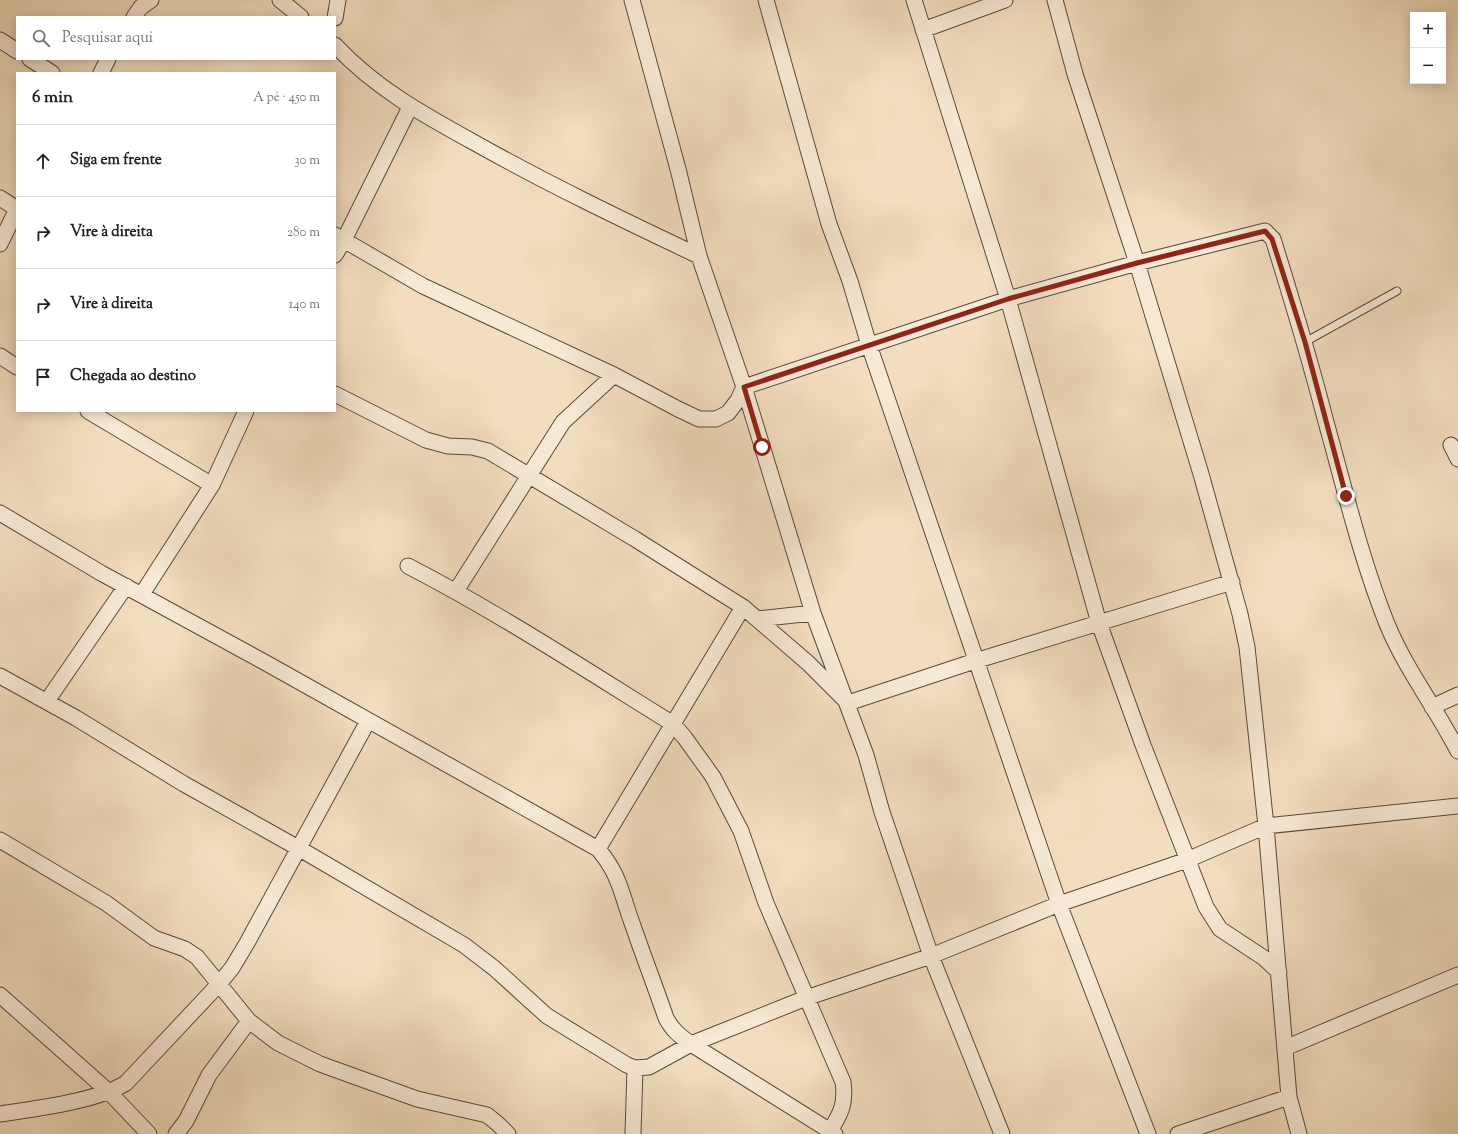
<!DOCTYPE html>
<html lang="pt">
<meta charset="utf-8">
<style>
:root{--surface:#fff;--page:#f6f6f6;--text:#202124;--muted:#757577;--line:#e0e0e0}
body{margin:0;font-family:"Sorts Mill Goudy",serif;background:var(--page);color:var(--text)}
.controls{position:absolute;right:12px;top:12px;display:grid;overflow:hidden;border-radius:0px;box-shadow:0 2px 10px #0003}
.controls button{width:36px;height:36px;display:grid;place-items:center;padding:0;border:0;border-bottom:1px solid var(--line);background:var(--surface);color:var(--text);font:20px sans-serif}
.stop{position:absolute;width:12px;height:12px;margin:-9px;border:3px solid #8f2418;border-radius:50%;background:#fff}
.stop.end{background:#8f2418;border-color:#fff;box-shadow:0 1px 4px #0008}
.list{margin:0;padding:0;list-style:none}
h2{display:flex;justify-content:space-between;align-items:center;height:52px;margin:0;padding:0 16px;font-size:17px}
h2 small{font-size:13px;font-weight:400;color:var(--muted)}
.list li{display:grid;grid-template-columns:26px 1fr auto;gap:12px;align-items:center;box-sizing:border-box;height:72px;padding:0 16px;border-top:1px solid var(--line)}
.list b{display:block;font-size:15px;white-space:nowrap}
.list em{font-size:13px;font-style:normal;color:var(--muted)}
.icon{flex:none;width:22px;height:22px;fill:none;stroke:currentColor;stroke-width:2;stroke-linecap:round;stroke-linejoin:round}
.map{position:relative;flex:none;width:1458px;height:1134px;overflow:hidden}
.search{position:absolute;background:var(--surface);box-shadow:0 2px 10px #0003;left:16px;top:16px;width:320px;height:44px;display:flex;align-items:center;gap:10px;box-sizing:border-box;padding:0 14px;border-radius:0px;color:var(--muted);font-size:15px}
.panel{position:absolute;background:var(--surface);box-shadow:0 2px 10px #0003;left:16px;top:72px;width:320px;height:340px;border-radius:0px}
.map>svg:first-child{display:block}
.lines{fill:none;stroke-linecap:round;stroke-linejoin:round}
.lane-casing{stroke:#584a3c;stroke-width:9}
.street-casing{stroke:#584a3c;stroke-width:17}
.lane{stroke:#f7e9d5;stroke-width:7}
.street{stroke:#f7e9d5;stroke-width:15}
.route{stroke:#8f2418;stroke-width:5}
</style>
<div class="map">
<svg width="1458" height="1134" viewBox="0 0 1458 1134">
<rect width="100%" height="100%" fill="#f2ddbe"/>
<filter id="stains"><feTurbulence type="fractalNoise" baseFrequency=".005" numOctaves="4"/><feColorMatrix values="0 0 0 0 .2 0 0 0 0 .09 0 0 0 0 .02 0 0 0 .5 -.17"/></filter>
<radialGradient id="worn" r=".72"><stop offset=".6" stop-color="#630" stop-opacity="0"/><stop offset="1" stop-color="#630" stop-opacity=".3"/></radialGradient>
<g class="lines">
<defs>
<path id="lane" d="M1305,342L1397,291"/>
<path id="street" d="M280,0L301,17
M632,0L678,169L699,256L744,387L813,613L866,755L882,812L931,956L1002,1134
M766,0L829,224L850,281L869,345L1059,904L1148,1134
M914,0L1008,299L1099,623L1143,745L1206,907L1220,929L1264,958L1279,972
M1055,0L1075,74L1137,263L1201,474L1240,614L1247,647L1266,826L1289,1097L1299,1134
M134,17L141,7L151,0
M335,18L338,0
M923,30L1005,0
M0,40L17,51
M335,45C375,88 424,115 475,143C548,184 623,220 699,256
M30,59L52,73
M101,73L108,59
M0,198L17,209
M335,235L423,286L614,375L678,409L699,419H716L728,413L738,400L744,387L1008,299L1137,263L1265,231L1273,239C1292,300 1310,360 1326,422C1345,490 1361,559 1387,624C1406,670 1436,708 1458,751
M0,244L17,209
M335,255L344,240L410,107
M0,356L17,367
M335,394L426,440L448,446L472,447L488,451L635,539L743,607L808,663L848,703L975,661L1232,582
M88,411L212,485
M1451,445L1458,459
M0,513L101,573L266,663L598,849C620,875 621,893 632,923C643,955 655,986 666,1018C672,1030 680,1036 691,1044L835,1134
M408,566C499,613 586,670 673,724L685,738L713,777L741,831L766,903L843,1082C846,1104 841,1113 830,1131
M456,591L563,422L614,375
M142,594L212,485L246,411
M757,619L813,613
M0,676L76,718L184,784L300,849L464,945L494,968L547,1016L627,1065L635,1068L649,1067L691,1044L806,998L931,956L1059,904L1187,860L1266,826L1458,806
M47,701L126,586
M1432,707L1458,695
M0,840L106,903L154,938L185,949L197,957L249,1021L278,1043L320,1064L417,1099L487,1115L498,1124L508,1134
M598,849L743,607
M0,995L109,1092L149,1134
M1285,1048L1458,975
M0,1114C34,1109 98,1101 126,1083L219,984L232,968L247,943L368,721
M176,1134L186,1121L209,1075L249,1021
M633,1134L635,1068
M1178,1134L1289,1097"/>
</defs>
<!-- lane casing -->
<use href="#lane" class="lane-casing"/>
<!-- street casing -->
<use href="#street" class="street-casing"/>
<!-- lane -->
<use href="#lane" class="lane"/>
<!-- street -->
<use href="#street" class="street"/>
</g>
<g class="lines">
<!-- route -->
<path class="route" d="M762,447L744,387L1008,299L1137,263L1265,231L1272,239L1305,342L1346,496"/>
</g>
<rect width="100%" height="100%" filter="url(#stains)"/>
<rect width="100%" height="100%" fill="url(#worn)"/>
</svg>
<div class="controls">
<button>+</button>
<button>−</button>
</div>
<div class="stop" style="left:762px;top:447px"></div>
<div class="stop end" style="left:1346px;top:496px"></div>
<div class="search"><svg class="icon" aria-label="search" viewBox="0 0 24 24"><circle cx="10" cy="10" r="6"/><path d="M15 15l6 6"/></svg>Pesquisar aqui</div>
<section class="panel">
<h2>6 min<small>A pé · 450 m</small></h2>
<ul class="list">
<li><svg class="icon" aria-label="ahead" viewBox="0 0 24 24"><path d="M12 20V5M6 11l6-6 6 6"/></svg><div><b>Siga em frente</b></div><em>30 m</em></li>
<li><svg class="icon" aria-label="right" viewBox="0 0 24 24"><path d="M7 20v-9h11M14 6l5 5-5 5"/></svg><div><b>Vire à direita</b></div><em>280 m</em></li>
<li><svg class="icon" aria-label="right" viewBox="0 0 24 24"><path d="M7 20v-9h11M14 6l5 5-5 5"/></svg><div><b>Vire à direita</b></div><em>140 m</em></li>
<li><svg class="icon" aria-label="arrive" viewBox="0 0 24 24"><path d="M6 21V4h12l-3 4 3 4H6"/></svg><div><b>Chegada ao destino</b></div></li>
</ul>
</section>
</div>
